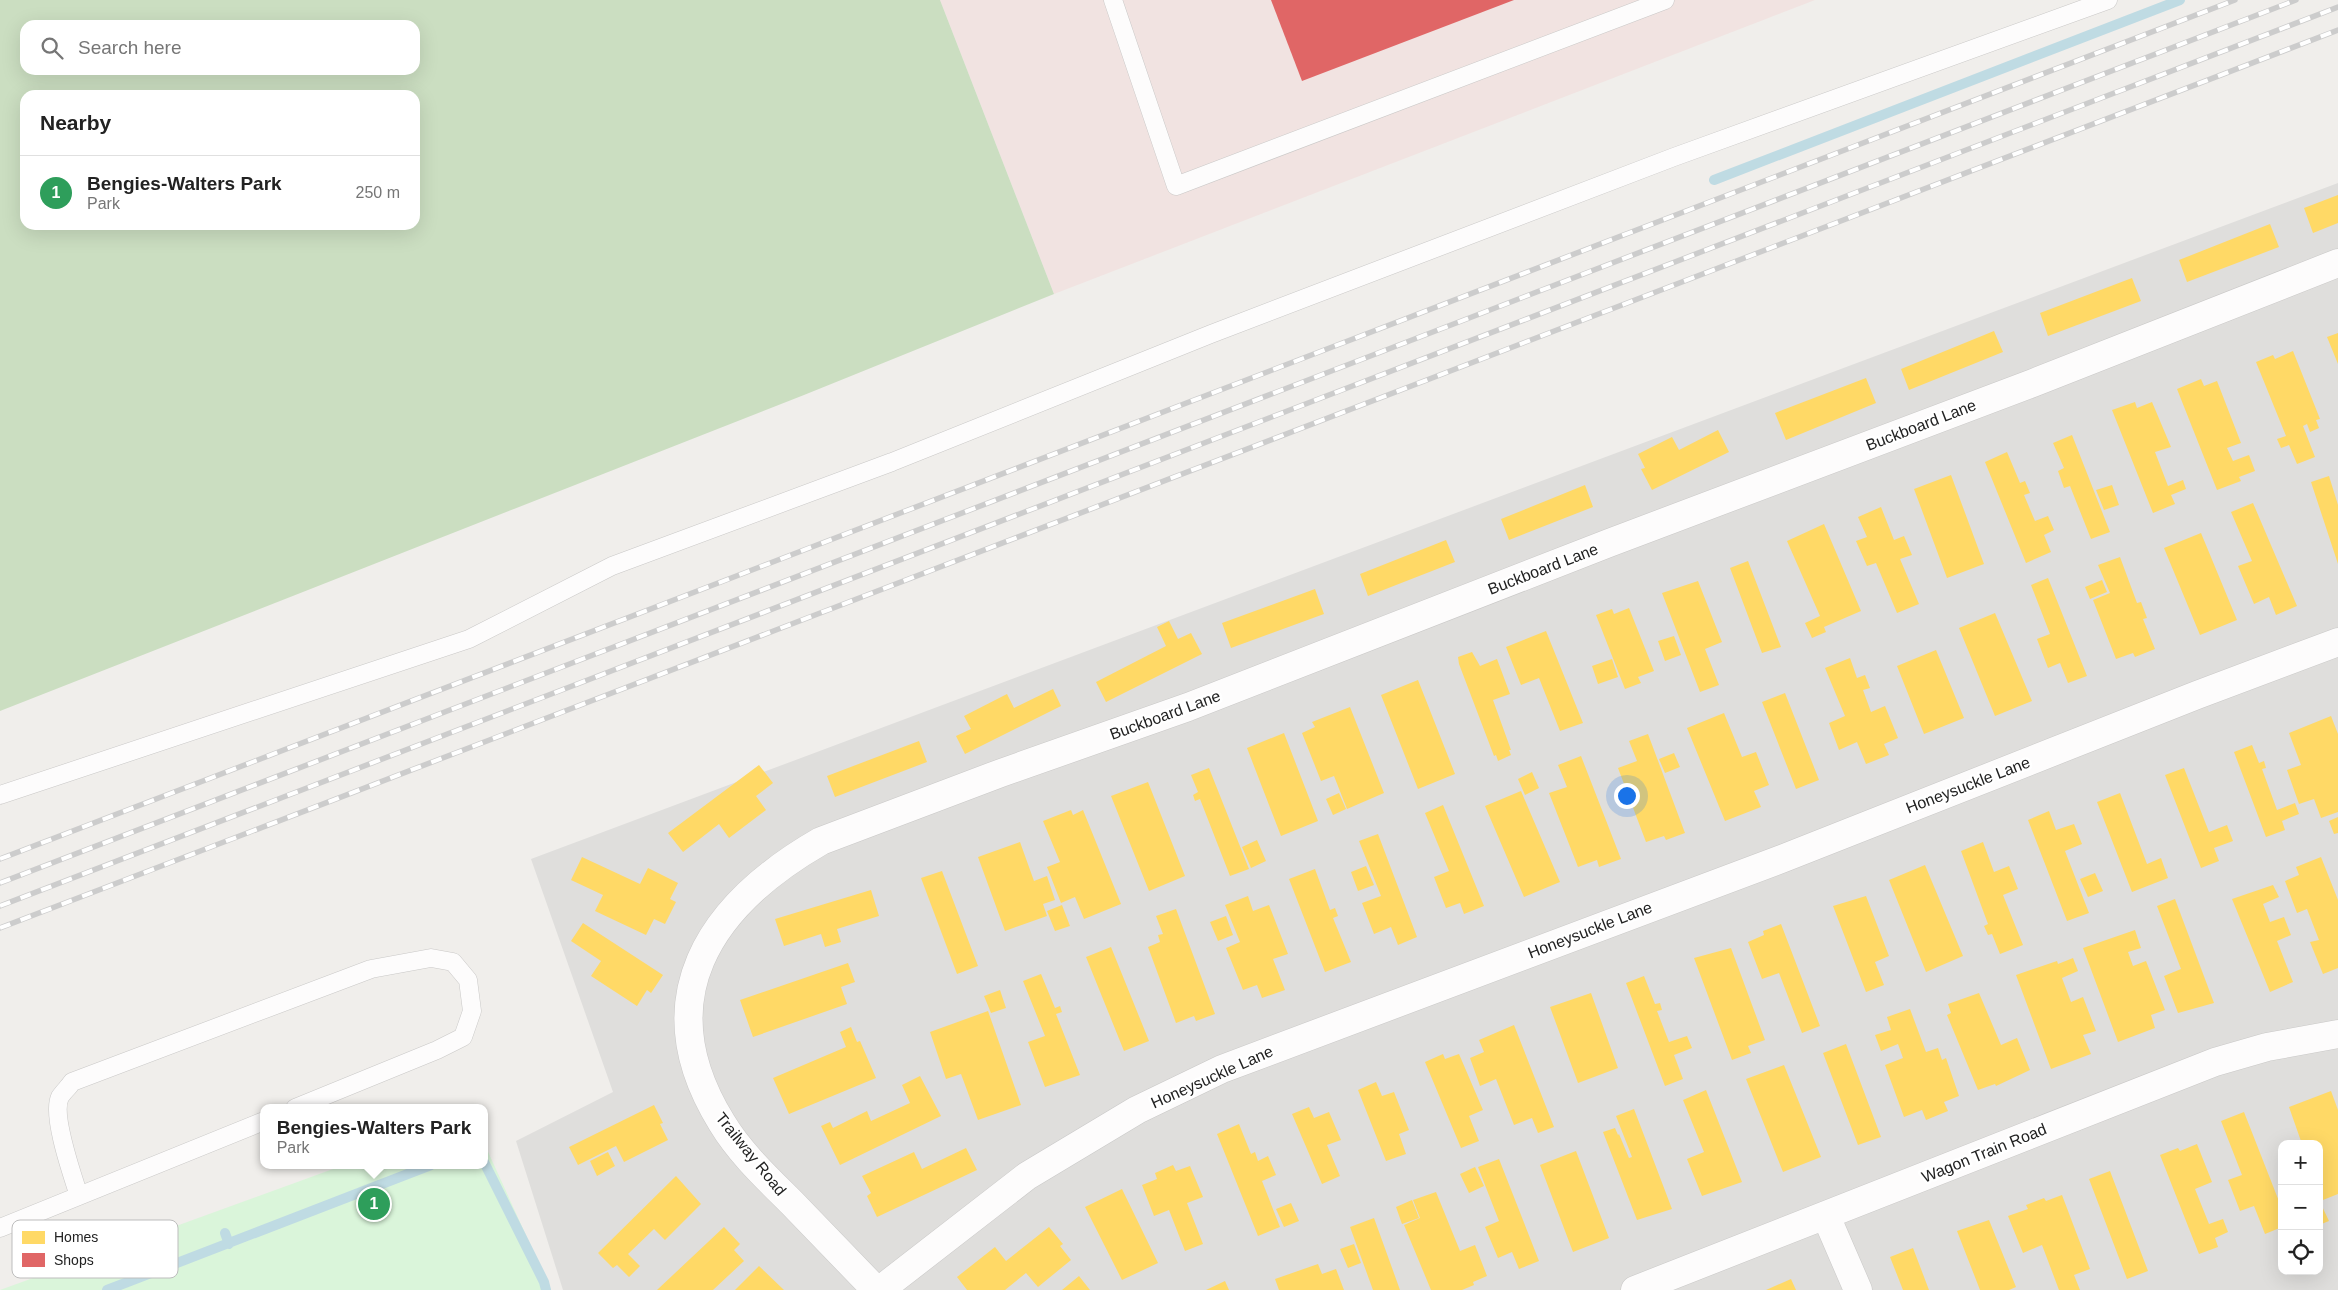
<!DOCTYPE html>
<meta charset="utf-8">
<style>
:root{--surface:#fff;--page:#f2f2f2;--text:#222;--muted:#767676;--line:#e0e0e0;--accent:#7c3aed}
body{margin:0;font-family:Helvetica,sans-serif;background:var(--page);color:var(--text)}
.controls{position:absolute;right:15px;bottom:15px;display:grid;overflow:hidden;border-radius:10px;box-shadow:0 5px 20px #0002}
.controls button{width:45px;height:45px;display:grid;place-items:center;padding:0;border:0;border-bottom:1px solid var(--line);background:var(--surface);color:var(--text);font:25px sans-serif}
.you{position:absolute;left:1626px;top:795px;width:18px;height:18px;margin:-12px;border:4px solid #fff;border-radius:50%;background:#1a73e8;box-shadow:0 0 0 8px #1a73e833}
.badge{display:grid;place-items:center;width:32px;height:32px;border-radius:50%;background:var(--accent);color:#fff;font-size:16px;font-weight:700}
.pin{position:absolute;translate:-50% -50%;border:2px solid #fff;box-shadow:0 1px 5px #0006}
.popup{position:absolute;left:260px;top:1104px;width:228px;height:65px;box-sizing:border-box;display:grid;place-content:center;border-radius:10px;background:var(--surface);filter:drop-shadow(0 1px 4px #0005);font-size:16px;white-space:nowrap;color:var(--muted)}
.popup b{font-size:19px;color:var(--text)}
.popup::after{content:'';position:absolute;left:50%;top:100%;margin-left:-10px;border:10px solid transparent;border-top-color:var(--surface)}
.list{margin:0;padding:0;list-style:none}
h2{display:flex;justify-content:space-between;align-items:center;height:65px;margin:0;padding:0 20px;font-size:21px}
h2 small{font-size:16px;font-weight:400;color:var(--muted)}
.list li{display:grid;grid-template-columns:32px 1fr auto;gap:15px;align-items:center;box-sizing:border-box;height:75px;padding:0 20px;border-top:1px solid var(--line)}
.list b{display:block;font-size:19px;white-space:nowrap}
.list p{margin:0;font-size:16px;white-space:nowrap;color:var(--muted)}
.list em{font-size:16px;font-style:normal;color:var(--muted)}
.icon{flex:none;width:28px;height:28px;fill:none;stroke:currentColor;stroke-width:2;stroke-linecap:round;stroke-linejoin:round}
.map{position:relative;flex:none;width:2338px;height:1290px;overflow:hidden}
.search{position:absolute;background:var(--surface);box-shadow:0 5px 20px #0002;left:20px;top:20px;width:400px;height:55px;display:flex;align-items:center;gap:12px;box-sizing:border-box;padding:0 18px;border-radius:15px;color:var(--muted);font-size:19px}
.panel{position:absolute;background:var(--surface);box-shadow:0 5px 20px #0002;left:20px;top:90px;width:400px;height:140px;border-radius:15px}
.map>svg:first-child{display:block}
.residential{fill:#dfdedc;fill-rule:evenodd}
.commercial{fill:#f1e3e1}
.forest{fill:#cbdec1;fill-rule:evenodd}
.park{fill:#daf5da}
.homes{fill:#ffd966}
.shops{fill:#e06666}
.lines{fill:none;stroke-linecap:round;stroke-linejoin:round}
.stream{stroke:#bfdbe3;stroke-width:10}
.lane-casing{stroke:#c9c8c7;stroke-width:19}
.street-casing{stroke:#c9c8c7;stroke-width:29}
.lane{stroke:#fdfcfc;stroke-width:18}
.street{stroke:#fdfcfc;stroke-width:28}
.rail-casing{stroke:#ccc;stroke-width:5.5}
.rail{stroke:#fff;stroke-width:4;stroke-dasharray:11;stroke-linecap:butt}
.labels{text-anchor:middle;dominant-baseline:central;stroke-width:5;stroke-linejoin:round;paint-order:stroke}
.street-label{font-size:16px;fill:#222;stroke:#fff}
.key{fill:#fff;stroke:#bdbdbd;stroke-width:1}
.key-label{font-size:14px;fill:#222}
</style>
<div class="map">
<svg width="2338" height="1290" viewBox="0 0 2338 1290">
<rect width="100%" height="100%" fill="#f0eeeb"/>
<!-- residential -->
<path class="residential" d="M2338,183V1290H563L516,1141L613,1092L531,859ZM2282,1144H2319V1271H2282Z"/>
<!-- commercial -->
<path class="commercial" d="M940,0H1815L1054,294Z"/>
<!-- forest -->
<path class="forest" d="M0,0H940L1054,294L804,395L0,711ZM25,25H415V70H25ZM25,95H415V225H25Z"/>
<!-- park -->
<path class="park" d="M484,1143L551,1290H0L344,1165H484Z"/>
<!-- homes -->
<path class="homes" d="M2338,195V223L2313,233L2304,208Z
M2270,224L2279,247L2187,282L2179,260Z
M2132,278L2141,301L2048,336L2040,313Z
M1994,331L2003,352L1909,390L1901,369Z
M2338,333V364L2327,337Z
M2293,351L2320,419L2316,420L2319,428L2310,432L2307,424L2303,426L2315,457L2297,464L2289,445L2281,448L2277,439L2286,436L2256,362L2273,355L2275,359Z
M1866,378L1876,403L1786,440L1775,413Z
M2201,379L2204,386L2217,381L2241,443L2227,448L2233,461L2249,455L2255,471L2239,477L2241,481L2217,490L2177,389Z
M2135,402L2137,408L2152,402L2171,447L2155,452L2168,486L2183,480L2186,489L2171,495L2175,504L2153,513L2112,410Z
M1718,430L1729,452L1652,490L1641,469L1645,468L1638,454L1672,437L1679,450Z
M2072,435L2110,532L2091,539L2070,486L2064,488L2058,471L2064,468L2053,443Z
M2007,452L2020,483L2025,481L2030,493L2024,495L2035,521L2048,516L2054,530L2044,535L2051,552L2026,563L1985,462Z
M1951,475L1984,564L1947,578L1914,489Z
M2329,476L2338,505V564L2311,482Z
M1585,485L1593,507L1509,540L1501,519Z
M2112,485L2119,505L2104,510L2096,490Z
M2253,503L2297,606L2276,615L2269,597L2254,604L2238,566L2252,561L2231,512Z
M1881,507L1894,540L1904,536L1912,555L1900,559L1919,604L1897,613L1876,563L1867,566L1856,541L1867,537L1858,517Z
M1824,524L1861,611L1824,627L1826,632L1812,638L1805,623L1820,616L1787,541Z
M2201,533L2237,620L2200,635L2164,548Z
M1446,540L1455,562L1368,596L1360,574Z
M2120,557L2137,603L2141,602L2147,618L2143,619L2155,649L2135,657L2133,653L2116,659L2093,600L2110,593L2098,565Z
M1748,561L1781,647L1762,653L1730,568Z
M2048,578L2087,676L2068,683L2060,663L2048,668L2037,639L2050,634L2031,585Z
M2102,580L2107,592L2090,599L2085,587Z
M1698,581L1722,642L1705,649L1719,685L1700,692L1662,593Z
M1315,589L1324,614L1231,648L1222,623Z
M1629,608L1654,671L1638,677L1641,683L1625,689L1596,615L1612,609L1614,614Z
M1995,613L2032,701L1995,716L1959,628Z
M1169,621L1178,639L1191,633L1202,654L1106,702L1096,682L1166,646L1157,627Z
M1546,631L1583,723L1560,731L1539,678L1521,685L1506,647Z
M1674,636L1681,655L1665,661L1658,641Z
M1936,650L1964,718L1924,734L1897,666Z
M1472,652L1480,666L1497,659L1510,694L1493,700L1511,750H1509L1511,755L1498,761L1496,755L1494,756L1459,664L1458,657Z
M1850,658L1857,678L1865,675L1870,688L1863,690L1871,712L1885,706L1898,738L1884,744L1889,755L1866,764L1857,742L1839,750L1829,723L1845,716L1825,668Z
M1612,659L1618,677L1598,684L1592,666Z
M1418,680L1455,774L1418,789L1381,695Z
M1053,689L1061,706L965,754L956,736L971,729L964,716L1007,694L1014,708Z
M1785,693L1819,780L1796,789L1762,702Z
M1350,707L1384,793L1347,809L1334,776L1321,781L1302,733L1315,727L1312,722Z
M1724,713L1742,757L1756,752L1769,785L1754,791L1761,807L1725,821L1687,728Z
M2331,716L2338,734V812L2321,818L2314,799L2299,804L2287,770L2301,765L2289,733Z
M1284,733L1318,821L1281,836L1247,748Z
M1648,734L1685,833L1666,840L1664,836L1646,842L1618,768L1637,761L1629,741Z
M919,741L927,762L835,797L827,776Z
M2252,745L2259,763L2264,761L2266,768L2262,769L2277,810L2295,803L2299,814L2282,821L2285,830L2266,837L2234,752Z
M1674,753L1680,767L1665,773L1659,759Z
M1581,756L1621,859L1599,867L1597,860L1578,867L1549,793L1567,787L1558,765Z
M759,765L773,783L756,796L766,810L729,838L719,824L683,852L668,833Z
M1209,768L1249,869L1230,876L1200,799L1195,801L1193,795L1198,792L1191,775Z
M2184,768L2209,832L2227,825L2233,841L2214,848L2219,861L2201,868L2165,775Z
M1532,772L1539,788L1525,795L1518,779Z
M1148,782L1185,876L1149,891L1111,796Z
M1521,791L1560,882L1524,897L1485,806Z
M1339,793L1346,809L1333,815L1326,799Z
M2120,793L2147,864L2161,858L2168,878L2132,892L2097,802Z
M1443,805L1484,906L1464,914L1460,903L1446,908L1434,877L1449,871L1425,813Z
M1071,810L1073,815L1083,810L1121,904L1084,919L1075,897L1061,903L1047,867L1060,862L1043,821Z
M2049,811L2056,830L2074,824L2082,844L2065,851L2089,913L2067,921L2028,820Z
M2338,817V833L2334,834L2329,821Z
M1378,834L1417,937L1398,945L1391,927L1374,934L1362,903L1381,896L1359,841Z
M1257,840L1266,861L1251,868L1242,847Z
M1020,842L1034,881L1047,876L1055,900L1043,904L1047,916L1005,931L978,857Z
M1983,842L1994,872L2009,866L2018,889L2003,895L2023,945L2000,954L1992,934L1988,935L1984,926L1988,924L1961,851Z
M582,857L640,884L648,868L678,883L670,899L676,902L665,924L654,919L646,935L595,911L603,895L571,880Z
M2321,857L2338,900V968L2323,974L2310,942L2319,940L2307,909L2297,913L2285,881L2299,875L2296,867Z
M1925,865L1963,956L1926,972L1889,880Z
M1366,866L1374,885L1358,891L1351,872Z
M1315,869L1330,910L1335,908L1338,916L1333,918L1351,962L1325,972L1289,879Z
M942,871L978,966L957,974L921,878Z
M2095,873L2103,891L2088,897L2080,879Z
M2273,885L2279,897L2263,904L2270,922L2284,917L2291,935L2277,941L2293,982L2270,992L2232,899Z
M871,890L879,916L837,929L841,942L825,947L821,934L784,946L775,919Z
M1248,896L1253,911L1269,905L1288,954L1273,959L1285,990L1262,998L1257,985L1243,990L1226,948L1240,942L1225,905Z
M1866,896L1889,956L1875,962L1884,985L1866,992L1833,906Z
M2175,899L2214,1003L2178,1013L2164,976L2181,969L2157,906Z
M1062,905L1070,926L1055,931L1047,911Z
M1176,909L1215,1014L1196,1021L1194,1016L1176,1023L1148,947L1160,942L1158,935L1163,934L1156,916Z
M1226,916L1233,935L1218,941L1210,922Z
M583,923L663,975L651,993L647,990L637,1006L591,976L601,961L571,941Z
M1781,924L1820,1026L1802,1033L1779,973L1762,979L1748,942L1764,935L1763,931Z
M2135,930L2141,948L2128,952L2133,966L2146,961L2165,1010L2151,1015L2155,1028L2118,1042L2083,948Z
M1111,947L1149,1041L1124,1051L1086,957Z
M1731,948L1765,1040L1748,1046L1751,1053L1732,1060L1694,958Z
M2073,958L2078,971L2062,978L2071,1002L2083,997L2096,1031L2083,1035L2091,1054L2051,1069L2016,975L2057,961L2058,964Z
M848,963L855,982L841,987L847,1004L753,1037L740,1000Z
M1041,974L1055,1008L1060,1006L1062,1012L1056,1014L1080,1075L1045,1087L1028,1042L1045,1036L1023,981Z
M1644,976L1655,1004L1660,1003L1662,1010L1657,1011L1669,1042L1687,1036L1692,1048L1674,1055L1683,1079L1665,1086L1626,983Z
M1000,990L1006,1008L991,1013L984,996Z
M1591,993L1618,1068L1578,1083L1550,1007Z
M1979,993L2001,1045L2017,1038L2030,1070L1996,1086L1995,1084L1978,1090L1947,1015L1951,1013L1948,1004Z
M1910,1009L1926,1052L1938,1048L1942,1060L1946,1058L1959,1096L1944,1102L1948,1111L1926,1120L1922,1110L1904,1117L1885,1065L1903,1058L1898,1044L1881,1051L1875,1035L1891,1030L1887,1017Z
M988,1011L1021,1105L978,1120L961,1074L946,1079L930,1032Z
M1514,1025L1554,1127L1538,1133L1532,1118L1514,1125L1496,1079L1480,1086L1470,1058L1484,1052L1479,1040Z
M851,1027L857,1042L860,1041L876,1078L789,1114L773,1078L846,1047L840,1032Z
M1846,1044L1881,1137L1858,1145L1823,1053Z
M1443,1054L1445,1059L1459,1054L1483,1110L1469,1116L1479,1141L1461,1148L1425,1062Z
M1784,1065L1821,1157L1783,1172L1746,1079Z
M920,1076L941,1116L840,1165L821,1126L830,1122L833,1128L867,1111L871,1121L910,1103L902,1085Z
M1376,1082L1382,1096L1394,1092L1409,1130L1399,1134L1406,1154L1386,1161L1358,1090Z
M1706,1090L1742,1182L1702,1196L1687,1159L1704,1152L1683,1100Z
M2331,1091L2338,1110V1194L2323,1200L2319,1189V1144H2302L2289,1107Z
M654,1105L663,1123L660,1124L668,1140L624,1162L616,1146L578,1165L569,1147Z
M1309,1107L1314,1118L1329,1112L1341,1140L1327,1145L1340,1176L1322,1184L1292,1114Z
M1634,1109L1672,1209L1637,1220L1603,1132L1615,1128L1618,1135L1619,1134L1629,1158L1632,1157L1616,1116Z
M2244,1112L2282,1209V1227L2265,1234L2254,1206L2240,1211L2228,1180L2242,1175L2221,1121Z
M1239,1124L1251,1154L1255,1152L1258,1161L1268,1156L1276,1175L1262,1181L1280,1227L1258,1236L1217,1134Z
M2197,1144L2212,1182L2195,1189L2209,1224L2223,1219L2228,1232L2215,1238L2218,1247L2199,1254L2160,1155L2178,1148L2180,1151Z
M966,1148L977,1170L877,1217L867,1196L871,1193L862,1176L914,1152L922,1169Z
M1576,1151L1609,1238L1573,1252L1540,1165Z
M608,1152L615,1166L597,1176L590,1161Z
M1499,1159L1539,1261L1519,1269L1512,1252L1498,1258L1485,1227L1499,1221L1478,1167Z
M1173,1165L1176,1171L1190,1166L1203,1197L1187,1203L1203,1244L1185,1251L1169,1210L1154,1216L1142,1185L1157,1179L1155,1173Z
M1475,1167L1484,1186L1469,1193L1460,1174Z
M2110,1171L2148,1271L2127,1279L2089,1179Z
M676,1176L701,1204L665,1240L654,1229L628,1254L640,1266L629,1277L617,1265L613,1268L598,1253Z
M1122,1189L1158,1263L1122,1280L1085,1207Z
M1436,1192L1460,1251L1475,1245L1487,1276L1473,1282L1474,1285L1462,1290H1431L1404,1225L1420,1218L1413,1200Z
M2062,1195L2090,1269L2074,1275L2080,1290H2059L2042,1245L2023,1253L2008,1216L2028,1209L2026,1205L2044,1198L2046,1201Z
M1412,1200L1419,1218L1402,1224L1396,1207Z
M2319,1200L2329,1221L2319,1225Z
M1291,1203L1299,1221L1284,1227L1276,1209Z
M1374,1218L1400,1290H1373L1350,1227Z
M1989,1220L2016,1287L2009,1290H1980L1957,1231Z
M724,1227L740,1244L734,1250L744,1261L713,1290H657Z
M1049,1227L1063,1244L1060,1246L1071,1260L1038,1287L1026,1273L1005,1290H967L957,1277L995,1247L1006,1261Z
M1354,1244L1361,1263L1348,1268L1340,1249Z
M1913,1248L1929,1290H1903L1890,1257Z
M1318,1264L1322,1274L1336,1269L1344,1290H1279L1275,1279Z
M759,1266L784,1290H735Z
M1079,1276L1090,1290H1062Z
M1791,1279L1796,1290H1766Z
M1225,1281L1229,1290H1206Z"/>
<!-- shops -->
<path class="shops" d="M1271,0H1514L1302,81Z"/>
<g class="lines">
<!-- stream -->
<path class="stream" d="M1714,180L2180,0
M484,1162L544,1282L546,1290
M225,1233L229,1244
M107,1290L431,1165"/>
<defs>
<path id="lane" d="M1113,0L1176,186L1665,0
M0,795L469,639L612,566L892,462L1211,334L1674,157L2108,0
M79,1196C73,1177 51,1115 60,1097C63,1092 69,1087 72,1082L371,969L431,958L453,962L468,980L472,1011L463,1037L437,1050L295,1108
M0,1228L264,1121"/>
<path id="street" d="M1826,1216L1858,1290
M876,1290C848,1261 820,1232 792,1203C768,1179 740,1153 722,1123C646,1000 708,906 821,841L1001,773L1188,707L1609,543L2033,383L2338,263
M880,1290L1027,1176L1137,1110L1222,1069L1784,858L2197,695L2338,642
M1635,1290L2215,1062L2267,1047L2338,1034"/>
</defs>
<!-- lane casing -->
<use href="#lane" class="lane-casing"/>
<!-- street casing -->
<use href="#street" class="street-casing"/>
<!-- lane -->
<use href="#lane" class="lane"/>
<!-- street -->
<use href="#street" class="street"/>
<defs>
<path id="rail" d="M0,859L2235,0
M0,883L2296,0
M0,906L2338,7
M0,928L2338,30"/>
</defs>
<!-- rail casing -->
<use href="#rail" class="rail-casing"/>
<!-- rail -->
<use href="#rail" class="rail"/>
</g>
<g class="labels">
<!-- street labels -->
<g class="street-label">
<text transform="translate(1921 425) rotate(-21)">Buckboard Lane</text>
<text transform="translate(1543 569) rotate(-21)">Buckboard Lane</text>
<text transform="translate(1165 715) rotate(-20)">Buckboard Lane</text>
<text transform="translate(1968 785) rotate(-21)">Honeysuckle Lane</text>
<text transform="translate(1590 930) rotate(-21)">Honeysuckle Lane</text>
<text transform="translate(1212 1077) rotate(-24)">Honeysuckle Lane</text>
<text transform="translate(1984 1153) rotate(-22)">Wagon Train Road</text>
<text transform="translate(751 1154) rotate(51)">Trailway Road</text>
</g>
</g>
<!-- legend -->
<rect x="12" y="1220" width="166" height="58" rx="8" class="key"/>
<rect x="22" y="1231" width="23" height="13" fill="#ffd966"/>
<rect x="22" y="1253" width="23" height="14" fill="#e06666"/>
<g class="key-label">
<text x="54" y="1242">Homes</text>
<text x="54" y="1265">Shops</text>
</g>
</svg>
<div class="controls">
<button>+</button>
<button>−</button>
<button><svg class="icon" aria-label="locate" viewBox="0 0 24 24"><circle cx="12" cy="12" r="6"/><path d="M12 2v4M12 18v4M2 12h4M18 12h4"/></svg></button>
</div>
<div class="you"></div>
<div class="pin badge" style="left:374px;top:1204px;background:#2e9e5b">1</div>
<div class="popup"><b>Bengies-Walters Park</b>Park</div>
<div class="search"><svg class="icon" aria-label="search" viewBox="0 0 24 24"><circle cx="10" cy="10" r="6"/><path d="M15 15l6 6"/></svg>Search here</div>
<section class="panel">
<h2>Nearby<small></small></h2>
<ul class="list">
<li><span class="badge" style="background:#2e9e5b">1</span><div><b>Bengies-Walters Park</b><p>Park</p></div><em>250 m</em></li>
</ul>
</section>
</div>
